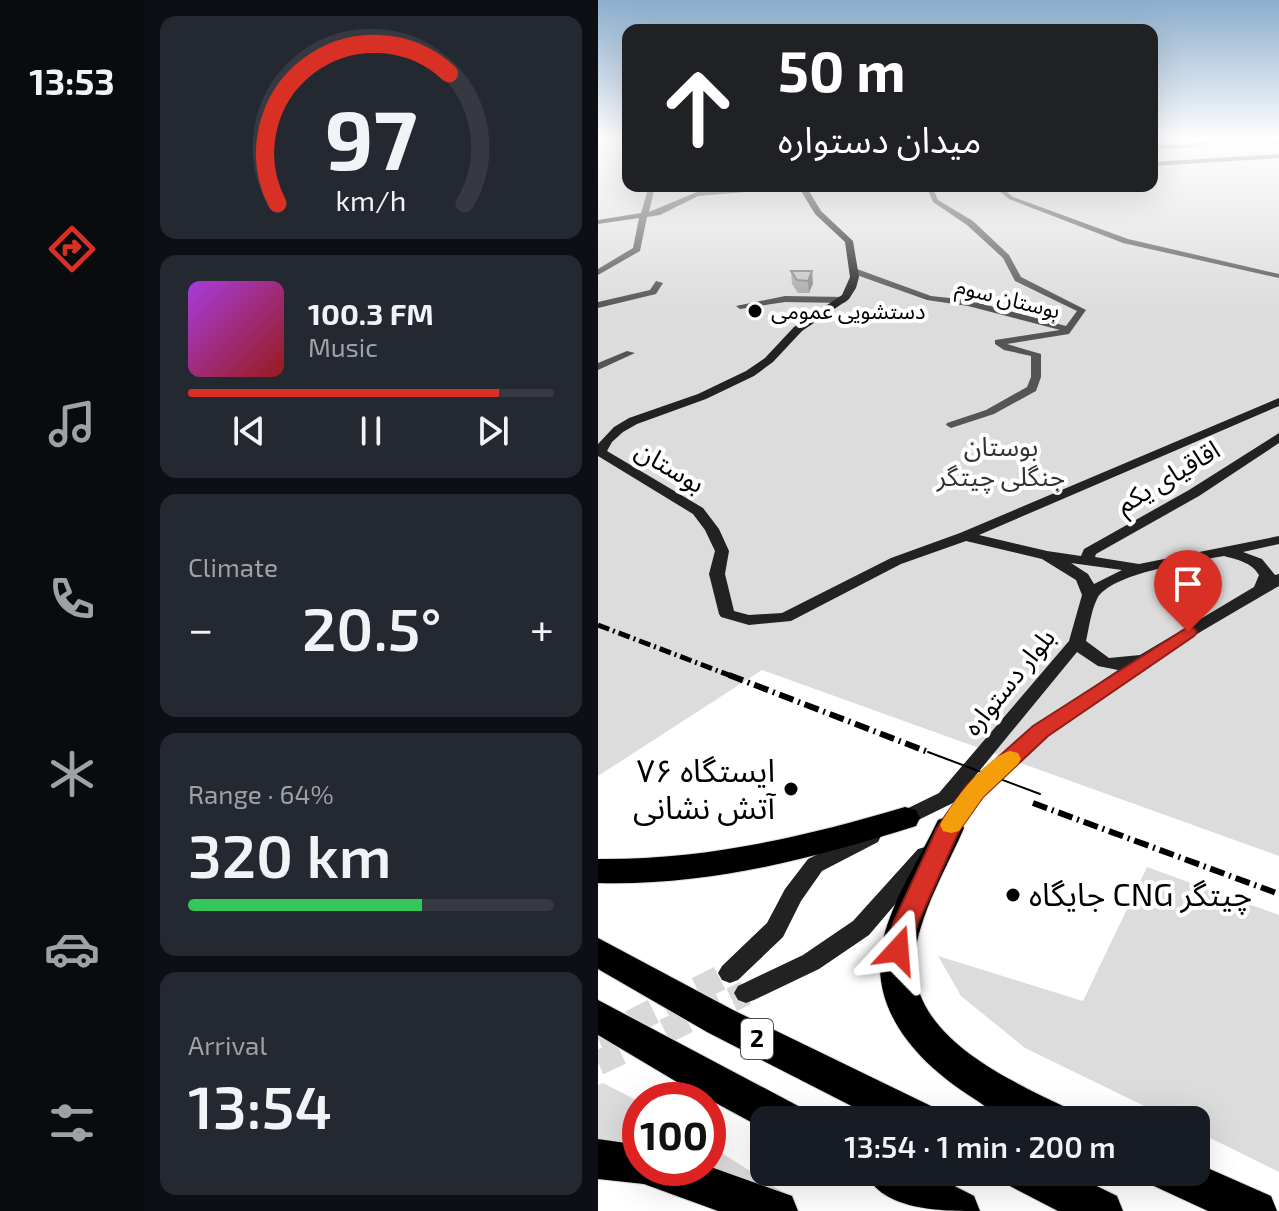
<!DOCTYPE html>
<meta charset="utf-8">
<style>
:root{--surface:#171b24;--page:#242831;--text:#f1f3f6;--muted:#9ea1a6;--line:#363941;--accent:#d93025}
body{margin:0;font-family:"Exo 2","Noto Sans Arabic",sans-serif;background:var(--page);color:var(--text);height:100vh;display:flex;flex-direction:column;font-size:30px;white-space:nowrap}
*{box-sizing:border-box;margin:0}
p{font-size:26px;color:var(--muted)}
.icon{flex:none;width:44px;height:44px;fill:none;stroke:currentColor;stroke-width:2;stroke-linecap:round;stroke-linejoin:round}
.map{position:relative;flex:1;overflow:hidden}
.sheet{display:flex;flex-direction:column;gap:16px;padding:16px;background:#0d0f14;width:454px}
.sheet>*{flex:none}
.banner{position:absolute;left:24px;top:24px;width:536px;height:168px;border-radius:16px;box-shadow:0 8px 32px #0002;background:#202124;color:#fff;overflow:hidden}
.speed{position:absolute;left:24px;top:1082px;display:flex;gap:16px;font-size:40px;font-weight:700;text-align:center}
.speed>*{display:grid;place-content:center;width:104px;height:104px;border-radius:50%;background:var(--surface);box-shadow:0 8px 32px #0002;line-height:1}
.speed .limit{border:12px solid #d22;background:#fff;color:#111}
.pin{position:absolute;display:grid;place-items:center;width:68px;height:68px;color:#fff;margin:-82px -34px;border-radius:50% 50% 50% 0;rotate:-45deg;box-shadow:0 0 8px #0007}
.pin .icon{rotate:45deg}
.me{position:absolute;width:88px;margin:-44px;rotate:19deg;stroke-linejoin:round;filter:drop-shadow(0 0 6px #0008)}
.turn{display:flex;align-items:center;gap:28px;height:168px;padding:0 24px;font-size:36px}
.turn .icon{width:104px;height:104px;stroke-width:2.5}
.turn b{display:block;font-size:56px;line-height:68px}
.big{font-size:60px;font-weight:600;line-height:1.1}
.sheet .card{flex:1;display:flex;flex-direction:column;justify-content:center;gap:12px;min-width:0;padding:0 28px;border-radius:16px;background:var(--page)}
.sheet .dial{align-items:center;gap:0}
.dial svg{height:208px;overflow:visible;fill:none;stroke:var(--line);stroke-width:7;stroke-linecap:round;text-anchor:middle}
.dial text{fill:var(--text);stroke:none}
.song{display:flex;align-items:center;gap:24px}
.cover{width:96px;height:96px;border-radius:12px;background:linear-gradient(135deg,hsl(280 70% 55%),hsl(0 70% 35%))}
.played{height:8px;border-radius:4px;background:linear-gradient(90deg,var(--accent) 85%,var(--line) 85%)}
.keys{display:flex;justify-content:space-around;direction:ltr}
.heat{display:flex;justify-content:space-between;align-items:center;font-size:44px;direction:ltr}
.charge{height:12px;border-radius:6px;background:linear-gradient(90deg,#34c759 64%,var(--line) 0)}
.trip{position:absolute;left:152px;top:1106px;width:460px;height:80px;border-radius:16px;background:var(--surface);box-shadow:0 8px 32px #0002;font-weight:600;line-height:80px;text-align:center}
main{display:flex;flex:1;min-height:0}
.dock{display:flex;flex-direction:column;width:144px;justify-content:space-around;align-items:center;background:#090b0e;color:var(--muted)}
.dock .icon{width:56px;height:56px}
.dock .on{color:var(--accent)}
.dock b{font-size:36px;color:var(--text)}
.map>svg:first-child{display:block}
.green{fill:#dcdcdc}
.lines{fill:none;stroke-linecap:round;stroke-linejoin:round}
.secondary-tunnel{stroke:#d9d9d9;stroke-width:25;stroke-dasharray:25 12;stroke-linecap:butt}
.highway-casing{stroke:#dbdbdb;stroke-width:2}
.street{fill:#555;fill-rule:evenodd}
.secondary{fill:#222;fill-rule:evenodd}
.highway{fill:#000;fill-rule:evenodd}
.tram{stroke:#000;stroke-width:2}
.rail-far1{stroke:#000;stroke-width:5;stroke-dasharray:12 4 2 4;stroke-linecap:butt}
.rail{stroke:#000;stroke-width:6;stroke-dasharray:15 5 2 5;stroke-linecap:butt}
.wall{fill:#a9a9a9}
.shaded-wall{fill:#898989}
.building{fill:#c4c4c4;stroke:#898989;stroke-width:2}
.route{fill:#d93025;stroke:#8d1f18;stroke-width:2}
.slow{fill:#f59e0b}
.poi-dot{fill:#000;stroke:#fff;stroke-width:3}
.labels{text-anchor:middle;stroke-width:8;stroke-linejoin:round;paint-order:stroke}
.far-street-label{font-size:22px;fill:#000;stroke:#fff}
.far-poi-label{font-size:22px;fill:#000;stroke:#fff;text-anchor:start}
.shield{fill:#fff;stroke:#4c4c4c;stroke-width:2}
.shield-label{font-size:24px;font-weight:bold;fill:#000}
.park-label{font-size:26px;fill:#333;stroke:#fff}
.street-label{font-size:26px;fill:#000;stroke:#fff}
.near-poi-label{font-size:32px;fill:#000;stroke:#fff;text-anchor:end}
</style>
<main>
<nav class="dock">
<b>13:53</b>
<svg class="icon on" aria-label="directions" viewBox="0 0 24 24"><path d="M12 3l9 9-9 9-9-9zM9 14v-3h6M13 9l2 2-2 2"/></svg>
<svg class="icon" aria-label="music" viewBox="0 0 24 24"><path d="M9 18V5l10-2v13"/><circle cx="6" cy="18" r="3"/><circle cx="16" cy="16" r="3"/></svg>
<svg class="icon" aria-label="phone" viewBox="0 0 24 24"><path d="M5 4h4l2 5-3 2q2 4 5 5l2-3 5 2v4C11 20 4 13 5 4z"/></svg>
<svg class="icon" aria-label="climate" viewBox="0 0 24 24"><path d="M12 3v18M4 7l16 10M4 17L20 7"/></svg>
<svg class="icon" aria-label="car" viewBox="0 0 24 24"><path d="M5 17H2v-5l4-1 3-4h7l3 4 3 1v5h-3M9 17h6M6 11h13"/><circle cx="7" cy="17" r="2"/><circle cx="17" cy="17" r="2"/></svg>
<svg class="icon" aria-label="filters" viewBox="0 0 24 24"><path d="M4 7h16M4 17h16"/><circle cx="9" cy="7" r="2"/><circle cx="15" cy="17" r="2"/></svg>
</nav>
<section class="sheet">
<div class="card dial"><svg viewBox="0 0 100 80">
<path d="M14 69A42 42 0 1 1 86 69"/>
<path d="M14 69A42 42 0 0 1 80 19" stroke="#d93025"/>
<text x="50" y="56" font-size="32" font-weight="700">97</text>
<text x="50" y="72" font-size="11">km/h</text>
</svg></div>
<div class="card">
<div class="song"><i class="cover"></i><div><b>100.3 FM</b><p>Music</p></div></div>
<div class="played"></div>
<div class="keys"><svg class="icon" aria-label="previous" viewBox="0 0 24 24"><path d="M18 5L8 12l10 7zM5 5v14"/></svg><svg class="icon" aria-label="pause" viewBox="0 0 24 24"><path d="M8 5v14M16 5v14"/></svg><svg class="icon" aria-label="next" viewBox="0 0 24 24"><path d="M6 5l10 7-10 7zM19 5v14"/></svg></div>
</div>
<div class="card"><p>Climate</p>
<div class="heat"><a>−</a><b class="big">20.5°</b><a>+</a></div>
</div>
<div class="card"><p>Range · 64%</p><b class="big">320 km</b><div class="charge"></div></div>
<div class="card"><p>Arrival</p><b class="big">13:54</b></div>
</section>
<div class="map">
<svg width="681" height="1211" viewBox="0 0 681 1211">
<rect width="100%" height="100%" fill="#fff"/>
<g class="green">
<path d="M0,139h30v47h524v-47h127v717l-517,-186 -164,106z"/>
<path d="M549,867l132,48v257l-83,-41v-11h-23l-148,-72 -64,-52 -23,-40 145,45z"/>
<path d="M5,1083l37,19v45l-42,-3v-59z"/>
<path d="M110,1144l81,52 -81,-28z"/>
</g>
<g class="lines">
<g class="secondary-tunnel">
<path d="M0,1039l132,-66"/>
<path d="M0,1063l148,-70"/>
</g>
<defs>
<g id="highway">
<path d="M307,807l11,3 4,8 -4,8c-105,33 -207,60 -318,57v-24c107,1 206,-22 307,-52z"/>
<path d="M351,816l11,4 4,8c-16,37 -38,74 -47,114 -20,88 84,134 148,165l6,13c-18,0 -44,5 -61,0 -13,-4 -26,-15 -37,-22 -52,-33 -104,-85 -91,-153 8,-41 34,-80 52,-117l4,-8z"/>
<path d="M0,938l135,72 200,97 6,13h-60l-172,-88 -109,-63z"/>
<path d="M0,1000l202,107 6,13h-42v9l-87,-47 -79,-47z"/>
<path d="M0,1139l42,6v23l68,-2 84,30 6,15h-80l-74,-27 -46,-5z"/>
<path d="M598,1163l75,33 6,15h-69l-54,-25 -6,-14h48z"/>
<path d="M267,1172h62l47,24 6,15c-39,0 -98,0 -115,-39z"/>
<path d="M406,1172h64l49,24 6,15h-65l-48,-25z"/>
</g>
</defs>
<use href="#highway" class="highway-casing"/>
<g class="street">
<path d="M616,139h13l-36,9 -39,1v-4l39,-1z"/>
<path d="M649,139l32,1v4l-29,-3z"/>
<path d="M681,154v4l-127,8v-4z"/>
<path d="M51,186h6l-6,26 48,-20 90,-6 18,1 -107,9 -38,19 -13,2 -7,34 -42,24v-6l35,-21 6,-30 -41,6v-4l43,-7z"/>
<path d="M328,186h6l6,14 35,21 36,34 12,22 65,33 -17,24 -62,10 34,10v23l-5,14 -42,23 -43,14 -5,-3 1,-2 39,-13 41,-23 4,-10v-21l-27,-6 -9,-6v-4l65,-10 -92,-24 -41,-6 -76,-27v-4h6l74,27 37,4 98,26 11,-15 -62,-30 -12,-23 -36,-33 -34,-23z"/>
<path d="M395,186h7l13,11 115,42 151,35v4l-156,-35 -114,-44z"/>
<path d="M58,281l7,2 -7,11 -58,14v-6l52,-12z"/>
<path d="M187,296l59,1 4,3 -4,3 -59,-1 -45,7 -4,-3z"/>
<path d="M29,351l8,2 -37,17v-7z"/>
</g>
<g class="secondary">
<path d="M200,186h8l15,25 32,30 6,36 -3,11 -7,11 -47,32 -29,31 -19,14 -48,23 -69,25 -14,8 -11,10 -5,9 96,57 16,21 10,22 -4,23 9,37 15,4 33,-2 109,-55 69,-25 319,-135v8l-300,129 68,16 34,5 3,-7 105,-59 90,-57v10l-80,53 -103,58 -1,3 44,7 140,-28v8l-36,8 19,7 13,16 4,-1v12c-101,59 -216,123 -296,209 -12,13 -22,30 -33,44l-7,3 -7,-3 -3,-5c39,-71 120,-120 185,-164l-20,-4 -21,-14 -124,151 -47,23 -7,3 -7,-3 -3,-5 3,-5 47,-23 130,-152 13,-46 -6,-15 -34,-21 -76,-18 -65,23 -110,57 -42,4 -28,-8 -2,-3 -10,-40 6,-23 -10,-21 -12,-16 -95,-58v-12l16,-17 15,-9 69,-24 48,-23 19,-13 29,-31 48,-32 8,-18 -5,-35 -30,-28zM626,556c14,4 27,6 35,19l-5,12 -114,68 -31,3 -23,-17c3,-13 5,-30 11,-42 13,-26 99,-38 127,-43zM473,563l51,7 -28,14 -6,-10z"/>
<path d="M273,828l7,2 3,6 -3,6 -56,29 -21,30 -18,36 -45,43 -8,3 -8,-3 -4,-7 4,-7 45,-43 18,-34 23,-30z"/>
<path d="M327,847l7,2 3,6 -3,6 -63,74 -50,34 -65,31 -8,3 -8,-3 -4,-7 4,-7 65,-31 50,-34 65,-72z"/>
</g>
<use href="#highway" class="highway"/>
<path class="tram" d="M330,752l112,42"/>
<path class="rail-far1" d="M0,625l136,52"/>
<g class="rail">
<path d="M131,675l199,77"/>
<path d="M435,803l246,91"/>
</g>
</g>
<path class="wall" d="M193,271l22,12 -4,10h-11l-6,-9z"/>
<path class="shaded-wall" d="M214,271l1,12 -4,10 -1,-12z"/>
<path class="building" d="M193,271h21l-4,10 -11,-1z"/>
<linearGradient id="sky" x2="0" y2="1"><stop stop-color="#8cadcc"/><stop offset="0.45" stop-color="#fff"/><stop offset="1" stop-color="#fff" stop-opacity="0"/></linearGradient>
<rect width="681" height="309" fill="url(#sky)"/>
<path class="route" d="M590,627l6,1 3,4 -3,4 -146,100 -65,61 -24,34 -41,92 -11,35 -9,3 -9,-3 -4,-8 8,-27 44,-95 30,-43 66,-59z"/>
<path class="slow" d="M412,751l8,2 3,6 -3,5 -35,33 -24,34 -8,2 -8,-2 -3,-6c12,-23 45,-67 70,-74z"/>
<g class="poi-dot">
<circle cx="157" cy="311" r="8"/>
<circle cx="193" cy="789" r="8"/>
<circle cx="415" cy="895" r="8"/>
</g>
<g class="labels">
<g class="far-street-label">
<text transform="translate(410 298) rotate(14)" y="8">بوستان سوم</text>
</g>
<g class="far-poi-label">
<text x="173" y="319">دستشویی عمومی</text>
</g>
<rect class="shield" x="143" y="1019" width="32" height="40" rx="6"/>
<g class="shield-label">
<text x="159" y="1047">2</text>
</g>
<g class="park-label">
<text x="403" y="456">بوستان<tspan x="403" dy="30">جنگلی چیتگر</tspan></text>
</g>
<g class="street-label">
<text transform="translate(72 467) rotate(31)" y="9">بوستان</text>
<text transform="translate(570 477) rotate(-31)" y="9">اقاقیای یکم</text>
<text transform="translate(411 682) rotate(-51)" y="9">بلوار دستواره</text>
</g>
<g class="near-poi-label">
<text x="177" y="782">ایستگاه ۷۶<tspan x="177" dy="37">آتش نشانی</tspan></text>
<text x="431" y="906" text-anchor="start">جایگاه CNG چیتگر</text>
</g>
</g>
</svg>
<div class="speed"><div class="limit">100</div></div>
<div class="pin" style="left:590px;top:632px;background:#d93025"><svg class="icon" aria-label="arrive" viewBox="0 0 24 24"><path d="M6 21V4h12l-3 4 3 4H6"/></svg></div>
<svg class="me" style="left:300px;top:950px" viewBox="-20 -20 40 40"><path d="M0-17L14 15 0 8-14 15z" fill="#d93025" stroke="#fff" stroke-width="4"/></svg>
<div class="trip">13:54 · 1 min · 200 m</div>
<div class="banner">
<div class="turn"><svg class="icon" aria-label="ahead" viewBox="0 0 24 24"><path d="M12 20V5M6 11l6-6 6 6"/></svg><div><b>50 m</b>میدان دستواره</div></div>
</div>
</div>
</main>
